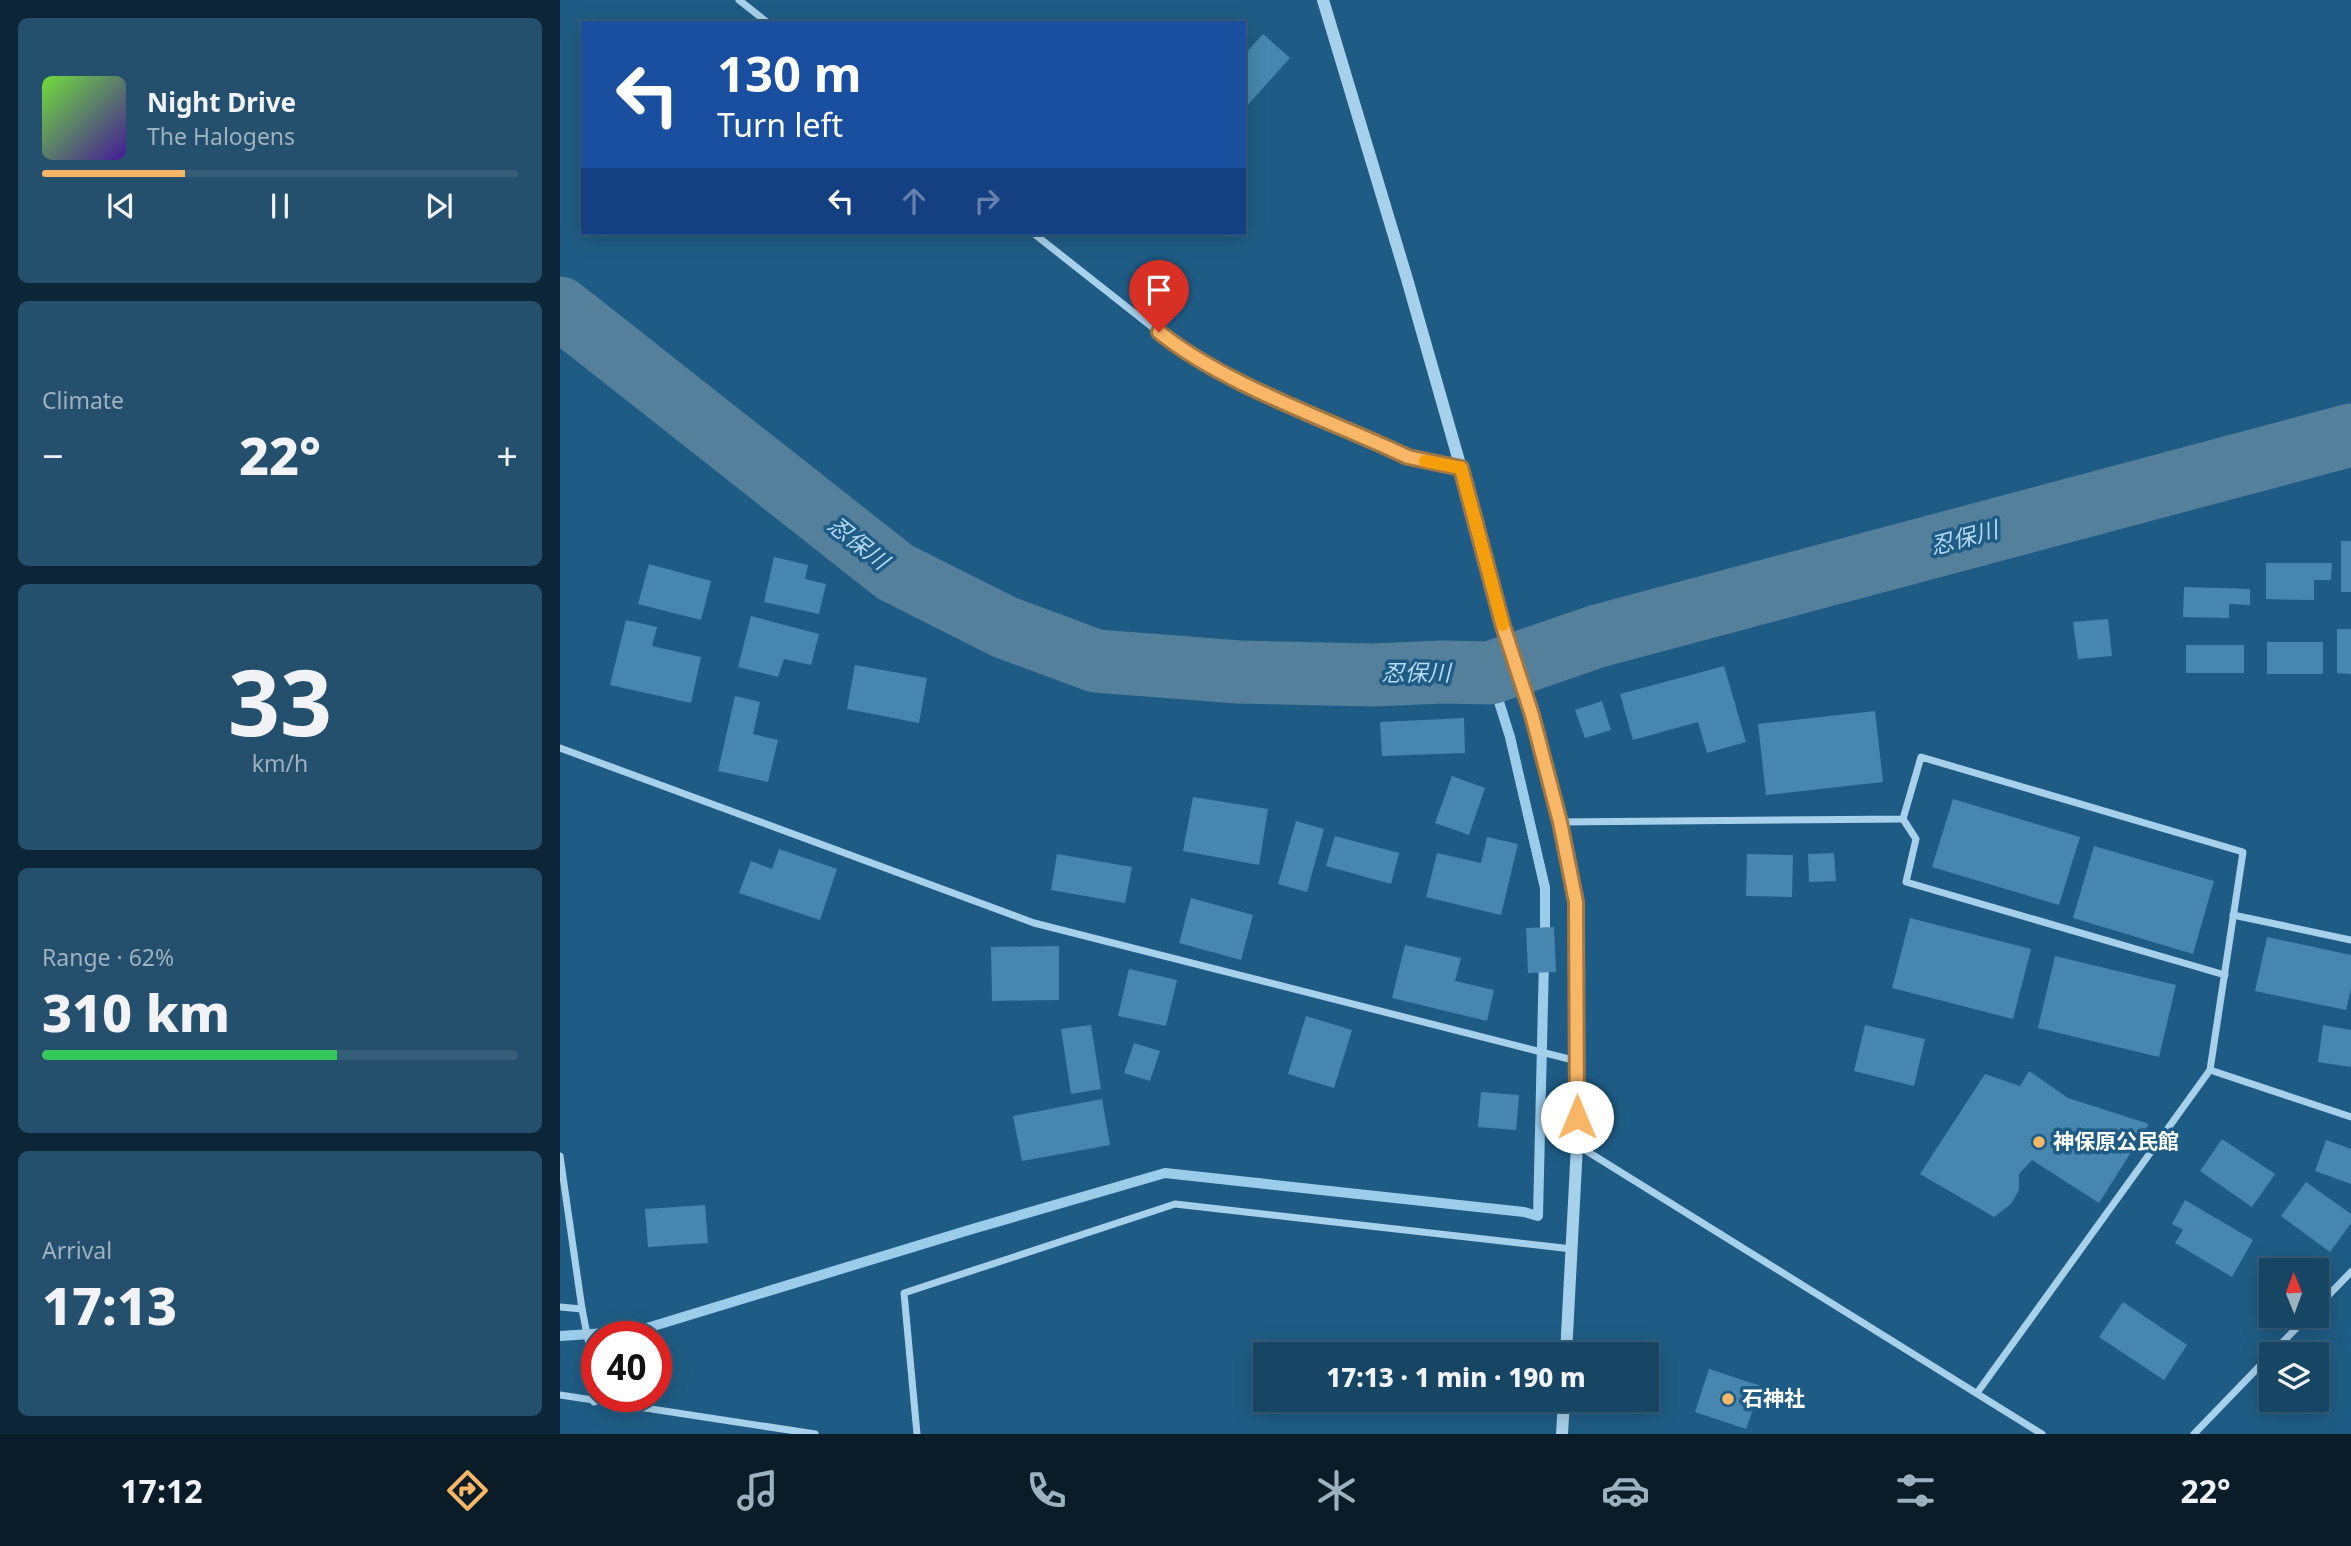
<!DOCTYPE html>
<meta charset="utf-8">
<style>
:root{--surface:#174564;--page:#244f6d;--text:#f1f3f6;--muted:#9eb1bf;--line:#365d78;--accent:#f8b767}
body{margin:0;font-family:"Noto Sans","Noto Sans JP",sans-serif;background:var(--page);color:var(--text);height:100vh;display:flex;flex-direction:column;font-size:26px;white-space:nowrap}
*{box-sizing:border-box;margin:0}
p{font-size:23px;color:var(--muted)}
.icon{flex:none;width:38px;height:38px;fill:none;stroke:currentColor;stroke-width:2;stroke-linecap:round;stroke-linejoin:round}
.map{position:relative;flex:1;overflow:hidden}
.details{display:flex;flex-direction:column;gap:18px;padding:18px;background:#0d2637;width:560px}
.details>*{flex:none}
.banner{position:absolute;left:21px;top:21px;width:665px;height:214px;border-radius:0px;box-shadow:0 4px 18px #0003,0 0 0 2px var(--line);background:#1a4fa0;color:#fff;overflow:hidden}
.needle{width:46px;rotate:359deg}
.tools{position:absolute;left:1699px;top:1258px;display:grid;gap:14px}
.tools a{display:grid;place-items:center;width:70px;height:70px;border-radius:0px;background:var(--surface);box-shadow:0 4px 18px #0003,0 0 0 2px var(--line);font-size:35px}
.speed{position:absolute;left:21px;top:1321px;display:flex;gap:14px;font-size:35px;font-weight:700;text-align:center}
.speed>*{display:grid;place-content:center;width:91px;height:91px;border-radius:50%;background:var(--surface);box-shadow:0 4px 18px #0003,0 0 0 2px var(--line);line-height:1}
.speed .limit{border:10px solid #d22;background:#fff;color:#111}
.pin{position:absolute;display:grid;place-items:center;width:60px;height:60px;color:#fff;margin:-72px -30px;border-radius:50% 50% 50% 0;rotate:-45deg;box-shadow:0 0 7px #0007}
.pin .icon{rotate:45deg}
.me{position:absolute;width:77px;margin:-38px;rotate:0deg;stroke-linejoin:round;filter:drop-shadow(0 0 5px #0008)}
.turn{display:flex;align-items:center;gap:24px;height:147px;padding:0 21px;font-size:32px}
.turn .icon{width:91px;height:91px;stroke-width:2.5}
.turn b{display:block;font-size:49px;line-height:60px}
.lanes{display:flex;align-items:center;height:66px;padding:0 21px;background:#0003;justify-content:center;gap:35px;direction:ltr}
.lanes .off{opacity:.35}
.big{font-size:52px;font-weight:800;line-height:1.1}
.details .widget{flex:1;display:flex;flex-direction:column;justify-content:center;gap:10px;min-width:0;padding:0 24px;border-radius:10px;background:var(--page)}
.details .dial{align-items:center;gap:0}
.dial b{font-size:91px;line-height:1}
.song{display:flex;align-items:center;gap:21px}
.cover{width:84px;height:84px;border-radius:10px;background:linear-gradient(135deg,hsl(100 70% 55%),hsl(260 70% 35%))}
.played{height:7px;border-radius:4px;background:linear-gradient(90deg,var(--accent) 30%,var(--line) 30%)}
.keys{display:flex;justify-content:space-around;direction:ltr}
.heat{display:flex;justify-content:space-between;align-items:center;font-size:38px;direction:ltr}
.charge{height:10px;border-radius:5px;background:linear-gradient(90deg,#34c759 62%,var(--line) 0)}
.trip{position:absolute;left:693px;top:1342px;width:406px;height:70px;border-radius:0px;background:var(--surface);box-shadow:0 4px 18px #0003,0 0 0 2px var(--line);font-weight:800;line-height:70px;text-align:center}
.menu{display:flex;height:112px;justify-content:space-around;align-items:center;background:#091c28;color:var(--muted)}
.menu .icon{width:49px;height:49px}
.menu .on{color:var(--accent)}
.menu b{font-size:32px;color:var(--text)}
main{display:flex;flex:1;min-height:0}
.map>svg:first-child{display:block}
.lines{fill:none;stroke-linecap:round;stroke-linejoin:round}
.stream{stroke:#9bcdeb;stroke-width:10}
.river{stroke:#54809c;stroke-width:63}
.building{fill:#4786ae}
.minor{stroke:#a7d0ea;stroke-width:7}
.tertiary{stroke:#a7d0ea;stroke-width:12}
.route-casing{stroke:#a17743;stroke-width:18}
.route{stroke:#f8b767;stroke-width:12}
.slow{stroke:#f59e0b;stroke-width:12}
.poi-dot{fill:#f8b767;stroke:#1f5c85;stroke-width:2.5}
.labels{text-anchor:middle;stroke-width:7;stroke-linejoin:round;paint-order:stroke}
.poi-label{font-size:21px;font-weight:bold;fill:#fff;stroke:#1f5c85;text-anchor:start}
.water-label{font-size:23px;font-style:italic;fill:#b3daf1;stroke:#1f5c85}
</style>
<main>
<section class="details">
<div class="widget">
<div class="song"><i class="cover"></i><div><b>Night Drive</b><p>The Halogens</p></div></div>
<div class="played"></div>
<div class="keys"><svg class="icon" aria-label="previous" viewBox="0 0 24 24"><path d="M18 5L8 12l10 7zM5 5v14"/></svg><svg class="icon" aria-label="pause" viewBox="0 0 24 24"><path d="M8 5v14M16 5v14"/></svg><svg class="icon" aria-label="next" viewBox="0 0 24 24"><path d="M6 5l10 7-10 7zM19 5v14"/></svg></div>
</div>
<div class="widget"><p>Climate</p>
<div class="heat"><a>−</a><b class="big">22°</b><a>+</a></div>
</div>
<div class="widget dial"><b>33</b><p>km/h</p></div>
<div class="widget"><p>Range · 62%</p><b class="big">310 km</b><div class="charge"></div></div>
<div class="widget"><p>Arrival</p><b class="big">17:13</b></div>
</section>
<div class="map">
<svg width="1791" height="1434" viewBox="0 0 1791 1434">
<rect width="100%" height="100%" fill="#1f5c85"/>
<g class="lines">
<g class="stream">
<path d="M930,673l20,64 35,151v52"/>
<path d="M0,1336l77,-5 332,-101 196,-57 359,39 14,4 6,-256"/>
</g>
<path class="river" d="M0,308l335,264 109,55 92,34 143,11 134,3 70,-3 47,1 108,-37 753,-201"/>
</g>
<g class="building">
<path d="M703,34l27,24 -44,49 -2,-2v-50z"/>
<rect x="1781" y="541" width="10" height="51"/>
<path d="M214,557l34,8 -3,14 21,5 -7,30 -55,-12z"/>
<path d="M1706,563h66l-1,17h-17v20l-48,-1z"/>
<path d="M89,564l62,17 -10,39 -63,-16z"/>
<path d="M1624,587l66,2v16l-21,-1v14l-46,-1z"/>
<path d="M191,616l68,18 -8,31 -27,-6 -6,18 -40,-10z"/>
<path d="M1548,619l4,37 -34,3 -5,-37z"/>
<path d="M66,620l31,7 -5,19 49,11 -10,46 -81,-18z"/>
<path d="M1777,629h14v45l-14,-1z"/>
<rect x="1707" y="642" width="56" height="32"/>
<rect x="1626" y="645" width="58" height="28"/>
<path d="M295,665l72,13 -8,45 -72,-14z"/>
<path d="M1164,666l22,76 -39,11 -9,-31 -65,18 -13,-46z"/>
<path d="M175,696l25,6 -7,32 25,6 -10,42 -50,-11z"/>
<path d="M1042,701l9,29 -26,8 -10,-28z"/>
<path d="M1315,711l8,71 -117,13 -8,-71z"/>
<path d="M904,718l1,35 -83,3 -2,-34z"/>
<path d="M892,776l33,12 -16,47 -34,-12z"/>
<path d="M633,797l75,12 -9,56 -76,-14z"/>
<path d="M1393,799l127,38 -21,68 -127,-38z"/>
<path d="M736,821l28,8 -17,63 -29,-8z"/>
<path d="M775,836l64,17 -8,31 -65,-18z"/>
<path d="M927,837l31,7 -17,71 -75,-18 11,-44 44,10z"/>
<path d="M1534,846l120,35 -21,73 -120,-36z"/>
<path d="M219,849l58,20 -17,51 -81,-27 12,-32 21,8z"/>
<path d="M1274,853l2,28 -27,1 -1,-28z"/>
<path d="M497,854l75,13 -7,36 -74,-13z"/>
<path d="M1187,854l46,1 -1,42 -46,-1z"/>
<path d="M631,898l62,17 -12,45 -62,-17z"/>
<path d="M1350,918l121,31 -18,70 -121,-31z"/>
<path d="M994,927l2,45 -28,1 -2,-45z"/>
<path d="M1707,937l84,18v33l-5,22 -91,-19z"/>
<path d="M845,945l56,13 -6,23 39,9 -7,31 -95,-23z"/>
<path d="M499,946v54l-67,1 -1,-54z"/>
<path d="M1495,956l121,29 -17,72 -121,-29z"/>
<path d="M569,969l48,11 -11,46 -48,-10z"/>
<path d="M746,1016l46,14 -18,58 -46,-14z"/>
<path d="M531,1025l10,64 -30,5 -10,-65z"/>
<path d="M1305,1025l60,14 -11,47 -60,-15z"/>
<path d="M1763,1025l28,5v37l-33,-5z"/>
<path d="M574,1043l26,8 -10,30 -26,-8z"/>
<path d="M1469,1071l39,27 81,26 -50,79 -67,-43 -13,14v16l-8,14 -17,13 -74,-43 65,-100 35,12z"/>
<path d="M921,1092l38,3 -3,35 -38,-3z"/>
<path d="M542,1099l8,46 -88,16 -9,-45z"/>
<path d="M1662,1139l53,35 -23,33 -52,-36z"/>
<path d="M1766,1140l25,9v35l-36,-13z"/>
<path d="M1746,1182l45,32v9l-21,29 -49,-36z"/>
<path d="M1625,1200l68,40 -21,37 -57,-34 8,-13 -11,-6z"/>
<path d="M145,1205l3,38 -60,4 -3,-38z"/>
<path d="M1563,1302l64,43 -23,35 -65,-43z"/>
<path d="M1149,1369l52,17 -15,43 -51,-17z"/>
</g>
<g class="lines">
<g class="minor">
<path d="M179,0l29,23"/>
<path d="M473,233l147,116 61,33 167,75 53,11"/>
<path d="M0,748l474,175 543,138"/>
<path d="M1343,819l13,20 -10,43 319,93"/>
<path d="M1000,822l343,-3 18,-62 322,95 -33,218 141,47"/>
<path d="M1673,915l118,25"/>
<path d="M1017,1145l465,289"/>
<path d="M0,1156l22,153 14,70 -2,23"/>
<path d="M0,1307l22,2"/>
<path d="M1757,1307l34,-35"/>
<path d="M1417,1393l233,-323"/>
<path d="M0,1395l255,39"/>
<path d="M357,1434l-13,-141 271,-89 397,45"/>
<path d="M1634,1434l114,-118"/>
</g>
<g class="tertiary">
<path d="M763,0l84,279 54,189 42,159 29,88 28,107 16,80 1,243 -11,209"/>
<path d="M1002,1434l2,-34"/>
</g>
</g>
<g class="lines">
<defs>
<path id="route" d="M599,332c61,49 153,82 225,114l24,11 53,11 42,158 29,89 28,107 16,80 1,215"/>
</defs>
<use href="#route" class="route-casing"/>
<use href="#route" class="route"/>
<path class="slow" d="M865,461l36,7 42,157"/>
</g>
<g class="poi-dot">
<circle cx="1479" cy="1142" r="7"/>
<circle cx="1168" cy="1399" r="7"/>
</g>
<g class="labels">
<g class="poi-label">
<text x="1493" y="1149">神保原公民館</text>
<text x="1182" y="1406">石神社</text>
</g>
<g class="water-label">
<text transform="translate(1404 538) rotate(-15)" y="8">忍保川</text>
<text transform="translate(298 543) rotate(38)" y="8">忍保川</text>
<text x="856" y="681">忍保川</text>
</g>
</g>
</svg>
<div class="tools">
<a><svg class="needle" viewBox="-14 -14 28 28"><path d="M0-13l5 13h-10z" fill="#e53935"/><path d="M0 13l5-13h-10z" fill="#9eb1bf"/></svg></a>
<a><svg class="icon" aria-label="layers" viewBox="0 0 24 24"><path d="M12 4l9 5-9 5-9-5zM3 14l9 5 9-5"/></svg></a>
</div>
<div class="speed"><div class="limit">40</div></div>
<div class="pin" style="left:599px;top:332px;background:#d93025"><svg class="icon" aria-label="arrive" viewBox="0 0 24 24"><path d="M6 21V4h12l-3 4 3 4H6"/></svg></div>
<svg class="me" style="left:1017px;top:1117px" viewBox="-20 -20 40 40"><circle r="19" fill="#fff"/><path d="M0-13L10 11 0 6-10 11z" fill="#f8b767"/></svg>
<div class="trip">17:13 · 1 min · 190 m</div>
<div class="banner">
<div class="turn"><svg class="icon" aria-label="left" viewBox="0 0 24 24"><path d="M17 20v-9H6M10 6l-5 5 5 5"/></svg><div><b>130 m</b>Turn left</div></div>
<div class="lanes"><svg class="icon" aria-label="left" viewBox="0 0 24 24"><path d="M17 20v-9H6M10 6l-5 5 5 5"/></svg><svg class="icon off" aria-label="ahead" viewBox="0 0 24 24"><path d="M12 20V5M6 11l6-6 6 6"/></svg><svg class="icon off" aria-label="right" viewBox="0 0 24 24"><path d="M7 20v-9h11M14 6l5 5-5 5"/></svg></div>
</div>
</div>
</main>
<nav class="menu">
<b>17:12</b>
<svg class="icon on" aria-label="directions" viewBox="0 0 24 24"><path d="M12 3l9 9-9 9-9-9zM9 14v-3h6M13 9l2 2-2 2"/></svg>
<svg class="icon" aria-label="music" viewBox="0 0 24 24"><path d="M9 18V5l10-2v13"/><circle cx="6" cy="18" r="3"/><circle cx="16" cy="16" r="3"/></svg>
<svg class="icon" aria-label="phone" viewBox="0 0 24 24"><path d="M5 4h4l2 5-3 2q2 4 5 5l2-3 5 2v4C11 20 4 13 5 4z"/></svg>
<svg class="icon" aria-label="climate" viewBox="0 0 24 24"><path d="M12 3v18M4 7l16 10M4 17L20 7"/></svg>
<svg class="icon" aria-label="car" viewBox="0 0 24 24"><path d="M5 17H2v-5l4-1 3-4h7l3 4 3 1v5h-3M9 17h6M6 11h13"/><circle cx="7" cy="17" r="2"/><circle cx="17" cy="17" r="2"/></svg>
<svg class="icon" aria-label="filters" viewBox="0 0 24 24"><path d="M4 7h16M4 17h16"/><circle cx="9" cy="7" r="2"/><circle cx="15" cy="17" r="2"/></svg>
<b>22°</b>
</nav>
